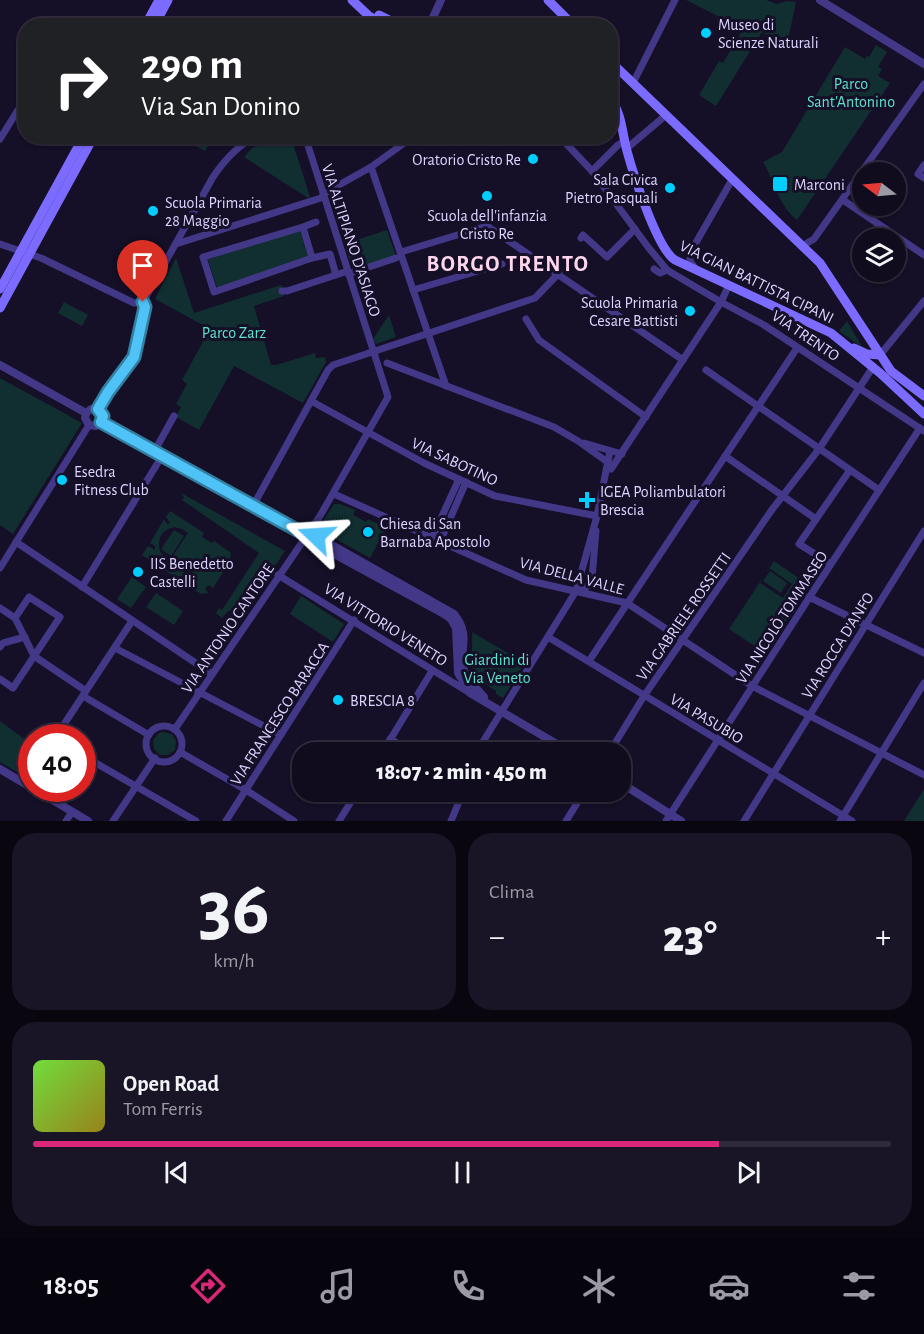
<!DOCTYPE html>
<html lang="it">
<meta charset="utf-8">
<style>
:root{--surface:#100b1d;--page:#191426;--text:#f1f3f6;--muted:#9c9ba4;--line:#302b3b;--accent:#db2777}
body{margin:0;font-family:"Alegreya Sans",sans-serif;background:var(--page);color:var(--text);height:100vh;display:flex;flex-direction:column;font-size:22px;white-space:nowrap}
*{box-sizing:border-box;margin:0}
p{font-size:20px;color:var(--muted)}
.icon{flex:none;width:33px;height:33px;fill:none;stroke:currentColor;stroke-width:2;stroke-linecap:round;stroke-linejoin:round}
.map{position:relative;height:821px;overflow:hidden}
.panel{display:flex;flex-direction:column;gap:12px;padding:12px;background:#090610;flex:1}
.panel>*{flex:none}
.top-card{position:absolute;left:18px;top:18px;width:600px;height:126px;border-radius:24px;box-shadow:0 2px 4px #0004,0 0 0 2px var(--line);background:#202124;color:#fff;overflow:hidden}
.needle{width:39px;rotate:286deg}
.controls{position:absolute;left:852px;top:162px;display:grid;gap:12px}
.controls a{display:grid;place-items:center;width:54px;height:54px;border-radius:50%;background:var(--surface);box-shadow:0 2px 4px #0004,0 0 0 2px var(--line);font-size:30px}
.speed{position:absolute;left:18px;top:724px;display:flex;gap:12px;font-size:30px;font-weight:700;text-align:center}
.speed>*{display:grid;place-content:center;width:78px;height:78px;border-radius:50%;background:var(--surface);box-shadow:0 2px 4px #0004,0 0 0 2px var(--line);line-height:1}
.speed .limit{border:9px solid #d22;background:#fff;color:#111}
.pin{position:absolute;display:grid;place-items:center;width:51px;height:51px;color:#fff;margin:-62px -26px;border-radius:50% 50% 50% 0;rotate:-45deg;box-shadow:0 0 6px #0007}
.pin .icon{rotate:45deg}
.me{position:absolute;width:66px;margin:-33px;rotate:290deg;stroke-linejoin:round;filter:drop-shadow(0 0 4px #0008)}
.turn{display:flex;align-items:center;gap:21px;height:126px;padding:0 24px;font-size:27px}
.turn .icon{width:78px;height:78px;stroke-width:2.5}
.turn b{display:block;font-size:42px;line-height:51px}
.big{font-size:45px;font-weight:800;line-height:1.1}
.panel .widget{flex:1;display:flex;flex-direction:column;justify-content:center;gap:9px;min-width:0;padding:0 21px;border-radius:24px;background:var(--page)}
.panel .dial{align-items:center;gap:0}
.dial b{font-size:78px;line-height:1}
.song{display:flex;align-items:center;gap:18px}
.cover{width:72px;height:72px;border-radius:9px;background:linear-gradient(135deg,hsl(100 70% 55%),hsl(50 70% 35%))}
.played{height:6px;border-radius:3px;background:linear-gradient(90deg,var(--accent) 80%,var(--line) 80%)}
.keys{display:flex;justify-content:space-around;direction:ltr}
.heat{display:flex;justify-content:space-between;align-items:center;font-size:33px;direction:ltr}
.panel .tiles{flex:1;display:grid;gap:12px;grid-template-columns:1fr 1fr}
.widget:last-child{grid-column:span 2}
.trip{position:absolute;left:292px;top:742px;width:339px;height:60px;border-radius:24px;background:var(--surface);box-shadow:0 2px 4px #0004,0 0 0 2px var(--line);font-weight:800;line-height:60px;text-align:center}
.tab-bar{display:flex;height:96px;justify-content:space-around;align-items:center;background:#06040c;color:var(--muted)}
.tab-bar .icon{width:42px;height:42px}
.tab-bar .on{color:var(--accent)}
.tab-bar b{font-size:27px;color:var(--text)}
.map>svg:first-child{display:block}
.green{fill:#112f31;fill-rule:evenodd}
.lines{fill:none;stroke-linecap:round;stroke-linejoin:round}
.stream{stroke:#091945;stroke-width:1.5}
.minor{stroke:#433887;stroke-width:7}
.tertiary{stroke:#433887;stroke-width:8}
.secondary{stroke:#7c6bff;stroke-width:9}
.route-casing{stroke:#337fa1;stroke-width:15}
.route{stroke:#4fc3f7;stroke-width:10}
.poi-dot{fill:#00ceff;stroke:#150f27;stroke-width:2}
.labels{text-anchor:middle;stroke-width:6;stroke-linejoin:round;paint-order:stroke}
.poi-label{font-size:16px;fill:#ddd4ff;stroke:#150f27;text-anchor:start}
.park-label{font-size:16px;fill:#5de3cd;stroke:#150f27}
.street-label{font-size:16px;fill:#ddd4ff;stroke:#150f27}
.district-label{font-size:22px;font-weight:bold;letter-spacing:1.5px;fill:#ffd6ec;stroke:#150f27}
</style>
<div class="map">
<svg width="924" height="821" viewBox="0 0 924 821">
<rect width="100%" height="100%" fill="#150f27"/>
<g class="green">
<path d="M686,0h80l11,4 9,-3 10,1 -9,43 -25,-13 -46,74 -17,-11 20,-34 4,2 20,-34z"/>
<path d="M876,45l11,7 -9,15 4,2 -4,7 12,7 -93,137c-19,-15 -22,-38 -34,-58l19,-10 63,-105 20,12 2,-3 2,1z"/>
<path d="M284,136l7,1 19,60 -2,1 -64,-41 8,-9z"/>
<path d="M196,137h17l-8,14 -13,-7z"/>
<path d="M300,230l8,28 -91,30 -9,-29z"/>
<path d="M387,230l9,26 -43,14 -9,-26z"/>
<path d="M176,258l18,55 87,-28 3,11 -30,10 17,59h5l39,-12 1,5 9,-1 1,5 -23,41 -69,-37 -35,64 -23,-13 5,-10 -5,-3 11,-20 -5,-4 28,-51 -55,-30z"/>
<path d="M64,302l24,13 -6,11 -24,-13z"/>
<path d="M389,315l7,22 -20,7 -3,-5z"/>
<path d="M847,321l15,26 -23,-16z"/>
<path d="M0,378l82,45 -69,111 -13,-9z"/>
<path d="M181,493l104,58 -38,57 -19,3 -6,7 -6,-5 3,-5 3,2 37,-57 -77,-53 2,-3z"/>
<path d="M334,504h6l15,6 -2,5 13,7 2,-3 18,9 -16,30 -52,-29z"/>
<path d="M170,511l34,22 -2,4 10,6 2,-2 17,12 -1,8 -17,27 -5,-3 -3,4 4,4 -8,1 -59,-39 6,-9 7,4v-4l-5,-3 14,-24 3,5 3,-1 -4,-6zM174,527l8,2 6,4 -18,27 -9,-7c-5,-13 0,-23 13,-26z"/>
<path d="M174,530l10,6 -13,20 -10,-7z"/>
<path d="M774,561l32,22 -2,4 2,2 -3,4 -2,-1 -2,2 -4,-2 -1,2 7,4 -36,55 -36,-24zM769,568l23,16 -9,14 -23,-15z"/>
<path d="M770,571l17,12 -6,10 -18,-12z"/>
<path d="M132,577l14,10 -15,21 -14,-9z"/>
<path d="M156,593l27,18 -9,14 -28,-18z"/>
<path d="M301,596l43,28 -11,18 -43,-28z"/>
<path d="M472,632l53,31 -22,35 -7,-4v-3l-14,-9 -2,1c-14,-16 -6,-32 -8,-51z"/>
<path d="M0,721l31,23v16l-8,13h-4l-19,-11z"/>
<path d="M163,732l9,2 4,7 -1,9 -7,5h-8l-6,-6 -1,-9 6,-7z"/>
<path d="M924,789v32h-20z"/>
</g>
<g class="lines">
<path class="stream" d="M729,294l12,5"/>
<g class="minor">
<path d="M633,83l42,-83"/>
<path d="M559,136l33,35 56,76 19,23 54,32 43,23 160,106"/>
<path d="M0,139l18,-29"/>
<path d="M626,149l40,-34"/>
<path d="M924,165l-6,9 6,4"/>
<path d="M371,167l75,219"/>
<path d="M592,171l26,-26 7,-4"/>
<path d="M323,194l48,-27 43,-31"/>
<path d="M843,200l81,55"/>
<path d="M303,227l9,31 -98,34 -11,-35z"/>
<path d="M303,227l13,-5"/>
<path d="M581,238l2,-3 24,22 28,-28"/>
<path d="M0,244l41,14 93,45 9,-1 70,-125c11,-16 26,-33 44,-41"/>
<path d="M176,244l148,-47"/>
<path d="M802,246l12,-7 110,-155"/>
<path d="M401,252l86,-26 196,134"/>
<path d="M312,258l18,-4 6,21"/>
<path d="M695,268l-5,-7v-8l43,-75"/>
<path d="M654,269l6,4 7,-3"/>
<path d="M348,274l48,-16"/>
<path d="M413,290l89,-26"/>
<path d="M282,291h5l61,-20"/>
<path d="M526,319l13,21 107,77"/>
<path d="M880,355l44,-54"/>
<path d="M387,363l167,64 24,14 35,25"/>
<path d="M706,370l173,120"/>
<path d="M311,401l113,62 71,33 102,20"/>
<path d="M98,409l10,-17 26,-34 11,-51 -2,-5"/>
<path d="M584,443l38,11"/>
<path d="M154,452l20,-36"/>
<path d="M725,456l91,63"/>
<path d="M611,469l110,-167 8,-17"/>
<path d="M334,494l192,86 101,23 125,83 172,89"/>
<path d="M253,506l75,-136 5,-5 202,-67 24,-25"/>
<path d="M432,538l27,-59"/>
<path d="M16,542l196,132"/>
<path d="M440,542l26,-60"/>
<path d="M831,564l-32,-20 51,-74"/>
<path d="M0,568l89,-143"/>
<path d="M278,575l192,118"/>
<path d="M82,587l80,-131"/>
<path d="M579,590l6,-1 7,-11 4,-47"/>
<path d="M809,597l115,56"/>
<path d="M0,608l15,10 19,38 52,35"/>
<path d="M548,637l304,184"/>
<path d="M0,647l3,-4 22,-6"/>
<path d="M115,648l166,87"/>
<path d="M589,661l208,-313"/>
<path d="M0,679l13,9 47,-71 -31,-20 -14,21"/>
<path d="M83,696l66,39"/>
<circle cx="164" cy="744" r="18"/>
<path d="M175,729l145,-213 68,-119 -83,-261"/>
<path d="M55,738l77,-117"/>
<path d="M390,739l25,14"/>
<path d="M180,752l66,38 48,31"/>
<path d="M382,753l50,-82"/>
<path d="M476,753l100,-162 21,-75 13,-65"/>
<path d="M609,753l35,-57 127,-185 48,-62 54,-82"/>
<path d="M82,755l114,66"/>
<path d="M25,783l7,-10"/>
<path d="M66,821l6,-9"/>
<path d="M113,821l42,-63"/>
<path d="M226,821l128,-201"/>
<path d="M339,821l18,-29"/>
<path d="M451,821l12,-29"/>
<path d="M566,821l18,-29"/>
<path d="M666,821l150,-234 104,-159"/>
<path d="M744,821l180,-290"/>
<path d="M840,821l84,-138"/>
</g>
<g class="tertiary">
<path d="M820,0l104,64"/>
<path d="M429,26l12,-26"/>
<path d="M0,365l86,48"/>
<path d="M86,413l5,-4h7l5,7 -2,6"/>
<path d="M86,413l-1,5 4,7 7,1 5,-4"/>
<path d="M101,422l205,113 6,7 132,72 7,5 5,9 2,45 12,20 102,60"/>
<path d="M306,535l10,1 138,78c18,23 4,33 10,56 4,11 13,19 20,27"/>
<path d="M0,769l32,19"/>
<path d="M621,783l60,38"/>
<path d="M34,789l54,32"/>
</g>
<g class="secondary">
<path d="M352,0l17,16 17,10"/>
<path d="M548,0l26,26"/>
<path d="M379,15l22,11"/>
<path d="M145,26l14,-26"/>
<path d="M154,26l14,-26"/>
<path d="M610,61l210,202 71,108 33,25"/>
<path d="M610,98c12,15 12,35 17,53 6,22 30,98 48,109l156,73 49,40 44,41"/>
<path d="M0,289l84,-153"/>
<path d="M0,308l94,-172"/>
<path d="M854,348l13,6 13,1"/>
</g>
</g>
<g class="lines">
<defs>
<path id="route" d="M143,302l2,5 -11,50 -26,35 -10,17 5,7 -2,6 205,113 10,1"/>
</defs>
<use href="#route" class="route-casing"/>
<use href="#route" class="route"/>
</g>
<g class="poi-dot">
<circle cx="706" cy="33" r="6"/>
<circle cx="533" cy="159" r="6"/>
<rect x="772" y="176" width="16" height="16" rx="3"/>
<circle cx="670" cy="188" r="6"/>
<circle cx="487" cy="196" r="6"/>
<circle cx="153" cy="211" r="6"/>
<circle cx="690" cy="311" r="6"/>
<circle cx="62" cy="480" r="6"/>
<path d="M584 491h6v6h6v6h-6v6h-6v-6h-6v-6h6z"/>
<circle cx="368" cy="532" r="6"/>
<circle cx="138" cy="572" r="6"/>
<circle cx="338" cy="700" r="6"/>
</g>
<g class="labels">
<g class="poi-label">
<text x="718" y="30">Museo di<tspan x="718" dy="18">Scienze Naturali</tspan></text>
<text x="521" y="165" text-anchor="end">Oratorio Cristo Re</text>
<text x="658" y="185" text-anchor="end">Sala Civica<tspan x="658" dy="18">Pietro Pasquali</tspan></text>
<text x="794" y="190">Marconi</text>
<text x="165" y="208">Scuola Primaria<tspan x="165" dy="18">28 Maggio</tspan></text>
<text x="487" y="221" text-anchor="middle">Scuola dell'infanzia<tspan x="487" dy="18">Cristo Re</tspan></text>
<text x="678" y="308" text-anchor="end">Scuola Primaria<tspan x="678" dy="18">Cesare Battisti</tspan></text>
<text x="74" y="477">Esedra<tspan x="74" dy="18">Fitness Club</tspan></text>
<text x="600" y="497">IGEA Poliambulatori<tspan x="600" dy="18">Brescia</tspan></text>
<text x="380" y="529">Chiesa di San<tspan x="380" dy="18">Barnaba Apostolo</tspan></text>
<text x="150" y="569">IIS Benedetto<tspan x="150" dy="18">Castelli</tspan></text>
<text x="350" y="706">BRESCIA 8</text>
</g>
<g class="park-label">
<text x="851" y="89">Parco<tspan x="851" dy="18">Sant'Antonino</tspan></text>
<text x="234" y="338">Parco Zarz</text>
<text x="497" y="665">Giardini di<tspan x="497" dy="18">Via Veneto</tspan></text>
</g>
<g class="street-label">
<text transform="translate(352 240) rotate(72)" y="6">VIA ALTIPIANO D'ASIAGO</text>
<text transform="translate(757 281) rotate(26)" y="6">VIA GIAN BATTISTA CIPANI</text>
<text transform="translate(806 335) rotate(34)" y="6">VIA TRENTO</text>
<text transform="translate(455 461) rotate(25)" y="6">VIA SABOTINO</text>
<text transform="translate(572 575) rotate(15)" y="6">VIA DELLA VALLE</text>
<text transform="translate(683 616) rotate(-55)" y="6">VIA GABRIELE ROSSETTI</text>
<text transform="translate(781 617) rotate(-57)" y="6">VIA NICOLÒ TOMMASEO</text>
<text transform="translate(386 624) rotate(32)" y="6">VIA VITTORIO VENETO</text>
<text transform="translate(227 628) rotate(-56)" y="6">VIA ANTONIO CANTORE</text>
<text transform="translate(837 645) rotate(-58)" y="6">VIA ROCCA D'ANFO</text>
<text transform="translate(279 713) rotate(-57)" y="6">VIA FRANCESCO BARACCA</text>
<text transform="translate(707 718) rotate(31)" y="6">VIA PASUBIO</text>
</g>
<g class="district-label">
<text x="508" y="271">BORGO TRENTO</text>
</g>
</g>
</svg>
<div class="controls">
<a><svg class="needle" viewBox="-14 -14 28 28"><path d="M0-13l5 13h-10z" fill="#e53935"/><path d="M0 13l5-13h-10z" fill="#9c9ba4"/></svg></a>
<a><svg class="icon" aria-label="layers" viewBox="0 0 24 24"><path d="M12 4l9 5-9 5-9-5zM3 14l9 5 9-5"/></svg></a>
</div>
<div class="speed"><div class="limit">40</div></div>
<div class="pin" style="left:143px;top:302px;background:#d93025"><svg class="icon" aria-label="arrive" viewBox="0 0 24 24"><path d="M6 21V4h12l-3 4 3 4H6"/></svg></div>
<svg class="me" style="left:316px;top:536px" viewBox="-20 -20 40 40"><path d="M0-17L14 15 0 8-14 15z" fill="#4fc3f7" stroke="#fff" stroke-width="4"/></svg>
<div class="trip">18:07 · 2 min · 450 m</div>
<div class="top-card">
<div class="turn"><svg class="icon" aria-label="right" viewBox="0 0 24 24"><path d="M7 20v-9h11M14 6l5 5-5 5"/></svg><div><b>290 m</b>Via San Donino</div></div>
</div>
</div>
<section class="panel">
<div class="tiles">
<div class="widget dial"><b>36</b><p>km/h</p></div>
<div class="widget"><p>Clima</p>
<div class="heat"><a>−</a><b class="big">23°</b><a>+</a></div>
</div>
<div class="widget">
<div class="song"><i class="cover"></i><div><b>Open Road</b><p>Tom Ferris</p></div></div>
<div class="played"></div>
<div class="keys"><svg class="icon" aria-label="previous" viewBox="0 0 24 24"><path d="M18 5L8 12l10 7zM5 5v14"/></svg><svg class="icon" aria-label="pause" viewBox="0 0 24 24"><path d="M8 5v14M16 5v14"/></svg><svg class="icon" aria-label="next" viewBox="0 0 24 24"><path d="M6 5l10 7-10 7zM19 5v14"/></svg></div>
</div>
</div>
</section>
<nav class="tab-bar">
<b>18:05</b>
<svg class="icon on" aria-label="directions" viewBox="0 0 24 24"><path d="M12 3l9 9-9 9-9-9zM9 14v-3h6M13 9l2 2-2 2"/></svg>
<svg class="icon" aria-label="music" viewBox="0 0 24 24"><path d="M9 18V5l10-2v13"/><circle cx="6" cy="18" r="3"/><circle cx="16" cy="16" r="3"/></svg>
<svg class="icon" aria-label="phone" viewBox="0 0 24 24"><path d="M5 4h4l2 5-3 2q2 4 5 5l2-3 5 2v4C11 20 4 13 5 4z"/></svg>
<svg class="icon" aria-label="climate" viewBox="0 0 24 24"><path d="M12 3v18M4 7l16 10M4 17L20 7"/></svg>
<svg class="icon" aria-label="car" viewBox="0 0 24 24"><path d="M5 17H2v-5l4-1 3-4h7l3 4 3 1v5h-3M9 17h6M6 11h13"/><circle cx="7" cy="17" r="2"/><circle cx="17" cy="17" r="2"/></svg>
<svg class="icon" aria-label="filters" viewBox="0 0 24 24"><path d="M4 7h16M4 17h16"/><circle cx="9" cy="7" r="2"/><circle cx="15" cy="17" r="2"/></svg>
</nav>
